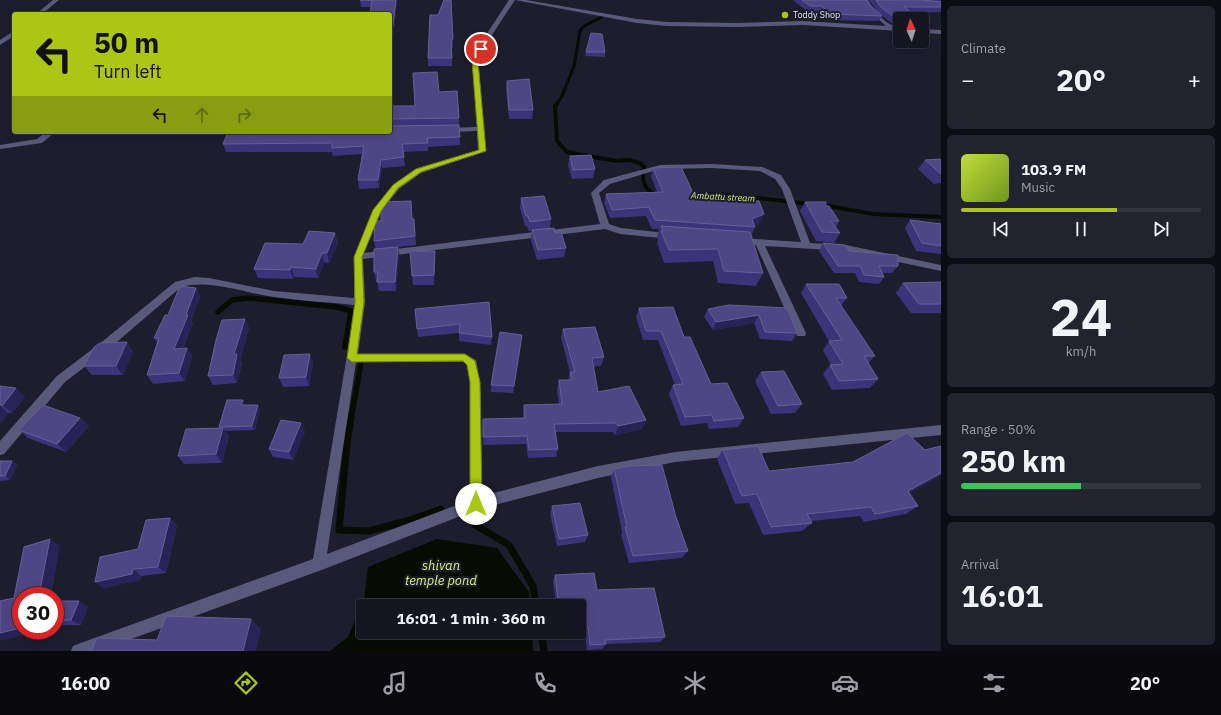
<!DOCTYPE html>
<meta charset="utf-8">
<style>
:root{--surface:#161622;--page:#23232f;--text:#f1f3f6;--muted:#9e9fa5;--line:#353540;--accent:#abc614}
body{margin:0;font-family:"IBM Plex Sans",sans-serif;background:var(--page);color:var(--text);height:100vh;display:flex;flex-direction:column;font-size:15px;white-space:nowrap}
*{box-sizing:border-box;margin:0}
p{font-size:13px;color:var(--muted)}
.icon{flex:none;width:22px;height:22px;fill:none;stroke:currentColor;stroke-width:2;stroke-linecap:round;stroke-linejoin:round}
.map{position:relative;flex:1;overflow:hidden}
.drawer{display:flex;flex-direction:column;gap:6px;padding:6px;background:#0c0c13;width:280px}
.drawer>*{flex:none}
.top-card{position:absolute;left:12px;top:12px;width:380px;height:122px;border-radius:4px;box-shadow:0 2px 10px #0003,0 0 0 1px var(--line);background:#abc614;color:#111;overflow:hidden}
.needle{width:26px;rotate:356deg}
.controls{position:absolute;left:893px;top:12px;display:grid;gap:8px}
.controls a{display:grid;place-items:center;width:36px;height:36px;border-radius:4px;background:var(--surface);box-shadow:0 2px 10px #0003,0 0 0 1px var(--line);font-size:20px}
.speed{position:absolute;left:12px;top:587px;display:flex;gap:8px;font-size:20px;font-weight:700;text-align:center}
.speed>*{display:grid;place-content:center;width:52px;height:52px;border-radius:50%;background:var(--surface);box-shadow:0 2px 10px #0003,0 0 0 1px var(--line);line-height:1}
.speed .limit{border:6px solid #d22;background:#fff;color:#111}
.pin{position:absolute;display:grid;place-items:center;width:34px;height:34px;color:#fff;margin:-17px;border:2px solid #fff;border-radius:50%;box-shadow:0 1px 4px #0007}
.me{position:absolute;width:44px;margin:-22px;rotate:0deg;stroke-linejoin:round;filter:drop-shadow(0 0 3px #0008)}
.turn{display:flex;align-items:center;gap:14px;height:84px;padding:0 16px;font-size:18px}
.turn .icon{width:52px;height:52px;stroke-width:2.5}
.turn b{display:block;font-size:28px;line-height:34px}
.lanes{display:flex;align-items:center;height:38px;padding:0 16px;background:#0003;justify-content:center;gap:20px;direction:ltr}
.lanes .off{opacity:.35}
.big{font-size:30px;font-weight:700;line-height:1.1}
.drawer .widget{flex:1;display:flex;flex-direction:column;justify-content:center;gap:6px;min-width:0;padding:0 14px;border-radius:6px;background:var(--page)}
.drawer .dial{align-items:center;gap:0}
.dial b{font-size:52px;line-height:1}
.song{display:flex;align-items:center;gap:12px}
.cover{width:48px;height:48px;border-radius:6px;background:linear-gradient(135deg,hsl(70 70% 55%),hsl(80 70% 35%))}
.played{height:4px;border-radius:2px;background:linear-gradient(90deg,var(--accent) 65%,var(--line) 65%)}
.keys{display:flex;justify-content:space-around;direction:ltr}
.heat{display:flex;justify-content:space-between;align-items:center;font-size:22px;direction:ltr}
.charge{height:6px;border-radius:3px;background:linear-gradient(90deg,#34c759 50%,var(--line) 0)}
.trip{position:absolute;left:356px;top:599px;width:230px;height:40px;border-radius:4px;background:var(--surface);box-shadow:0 2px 10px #0003,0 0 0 1px var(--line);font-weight:700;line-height:40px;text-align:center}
.tab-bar{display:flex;height:64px;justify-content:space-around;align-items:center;background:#09090e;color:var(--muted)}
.tab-bar .icon{width:28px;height:28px}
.tab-bar .selected{color:var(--accent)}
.tab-bar b{font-size:18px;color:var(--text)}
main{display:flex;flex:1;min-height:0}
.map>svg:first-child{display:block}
.water{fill:#070b00}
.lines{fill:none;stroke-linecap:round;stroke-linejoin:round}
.stream-far3{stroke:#070b00;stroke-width:3}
.stream-far2{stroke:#070b00;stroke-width:4}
.stream-far1{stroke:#070b00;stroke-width:5.5}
.stream{stroke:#070b00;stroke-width:7}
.minor{fill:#59597c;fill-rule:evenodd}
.wall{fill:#3d3379}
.shaded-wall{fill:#292256}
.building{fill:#4f4685;stroke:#665e96}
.route{fill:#abc614;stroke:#6f810d}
.poi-dot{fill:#abc614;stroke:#1e1d2e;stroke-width:1.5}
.labels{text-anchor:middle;stroke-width:4;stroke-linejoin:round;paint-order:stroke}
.far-poi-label{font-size:9px;fill:#e2e2ee;stroke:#1e1d2e;text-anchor:start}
.far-water-label{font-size:9px;font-style:italic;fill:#d5ef73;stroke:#1e1d2e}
.near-water-label{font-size:13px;font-style:italic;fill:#d5ef73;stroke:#1e1d2e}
</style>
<main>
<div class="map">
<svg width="941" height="651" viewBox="0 0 941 651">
<rect width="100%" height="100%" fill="#1e1d2e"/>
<path class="water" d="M437,539l60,9 32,44 1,14h-167v26h169l1,19h-203l18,-14 16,-37 4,-33z"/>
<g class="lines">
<path class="stream-far3" d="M556,105l6,-9 12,-30 6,-35 4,-5 18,-9"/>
<g class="stream-far2">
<path d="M557,104l-2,2 2,35 10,11 49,9 13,-1 11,3 4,4c-2,12 -1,22 11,27"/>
<path d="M687,194l44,1 79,9"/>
<path d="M823,205l50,9 68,3"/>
</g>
<g class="stream-far1">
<path d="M218,312l14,-12 16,-2 89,9 14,4 -6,36"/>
<path d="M351,419l10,-56"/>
</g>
<g class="stream">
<path d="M351,418l-4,25 -8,87 30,1 38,-10 34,-12"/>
<path d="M475,525l34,20 24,41 3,20"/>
<path d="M541,632l3,19"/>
</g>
<g class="minor">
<path d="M53,0h6l-17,14h-6z"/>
<path d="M509,0h17l111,19 30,3 70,1 66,-2 83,5 -18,-16 -6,-10h6c6,11 19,27 32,27v4l-97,-6 -66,2 -70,-1 -30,-3 -122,-23 -25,38 -12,23 8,90 -65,22 -22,16 -18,22 -17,42 236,-29 -9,-31 13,-13 56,-15 51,-1 51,3 19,8 9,14 20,54 36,2 95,20v6l-95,-20 -81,-5 41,87 -1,3h-8l-41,-91 -17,-1 -4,-3 4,-3 62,4 -19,-53 -7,-10 -15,-8 -49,-3 -51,1 -50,15 -11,9 10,31 12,4 53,6 1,2 -1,2 -3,1 -51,-5 -15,-5 -242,30 2,43 -7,52h107l11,6 4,22 2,114 116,-30 77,-14 266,-27v10l-266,27 -77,16 -122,32 -157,61 -221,80h-27l2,-5 5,-2 235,-85 41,-246v-8c-26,-3 -53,-4 -80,-8 -31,-4 -62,-18 -93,-10l-70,60 -46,35 -61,72 -4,1v-14l57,-65 46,-35 72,-59 20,-5 14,1 65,13 80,7v-41l19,-47 20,-25 22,-16 63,-19 -1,-19 -31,1 -4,-2 4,-2 31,-1 -5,-66 12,-23zM356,362h107l4,3 3,17v118l-143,54z"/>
<path d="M922,29l19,1v4l-19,-1z"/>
<path d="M14,31v5l-14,9v-5z"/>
<path d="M46,132h9l-13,11 -42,6v-4l37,-6z"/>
<path d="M163,132h80l1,1 -4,2 -73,-1z"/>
</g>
</g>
<g class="wall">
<path d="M360,0h37l-5,48h-2v-34l-19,-7h-10z"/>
<path d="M793,0h73l4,5 12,11 -3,5 -52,-1 -7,-8h-12z"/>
<path d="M869,0h72v12l-29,1 8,6h-20v4h-9l-13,-11z"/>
<path d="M438,15l15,24v8h-1v19h-24v-8z"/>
<path d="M586,52h19v5l-20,-1z"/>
<path d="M507,81l26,29 -1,9h-23l-3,-30z"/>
<path d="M439,92l20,26 1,27 -32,2v4l-25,1 2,14 -23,2 -3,20 -20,1 -1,-9 4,-26 -29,2 -1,-4h-106l-3,-8 167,-12v-26h25z"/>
<path d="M570,156l25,13 -2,9 -21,1 -4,-14z"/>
<path d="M941,159v24l-7,1 -16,-15 7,-9z"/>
<path d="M653,168l42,29 23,2 42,24 -5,2v2l-4,9 12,37 -7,13 -38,-3 -5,-22 -49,2 -7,-20 1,-3 -1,-2 2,-9h-7l-6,-13 -36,2 -6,-15 2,-9 51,-2 -6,-16z"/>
<path d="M521,198l30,21 -1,9 5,5 11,15 -2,9 -27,3 -6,-20 1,-9h-3l-2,-5h-2l-5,-18z"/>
<path d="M805,202l21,4 13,15 -3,6 4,6 -6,10 -18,-2 -16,-30z"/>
<path d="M413,219l2,9 1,17 -18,2 1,9 -3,35h-17l-2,-10h-1l-2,-9 2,-23 -2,-8z"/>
<path d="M910,220l31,4v30l-25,-3 -11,-23z"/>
<path d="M335,233l3,10 -9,20 -5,-1 -6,16 -24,-1 -1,2 -35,-1 -4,-9 49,-25z"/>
<path d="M823,243l26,8 49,15 -6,7h-9l1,4 -5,7 -20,-2 -4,-9h-21l-15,-22z"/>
<path d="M410,251h25v10l-1,24h-21z"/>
<path d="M941,282v31h-30l-15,-20 7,-10z"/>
<path d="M806,284l41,14 -6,8 34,50 -7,8 10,15 -8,9 -38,2 -9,-16 7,-9h1l-8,-15 6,-9 -28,-48z"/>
<path d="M196,288l4,9 -9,24 2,2 -10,25h4l5,8 -7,25 -32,3 -6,-9 10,-33 -3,-4 14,-23z"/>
<path d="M489,302l3,35 -1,8 -32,-4v-8l-41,4 -3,-28z"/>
<path d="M639,308l45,29 27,47 33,34 -6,9 -29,2 -2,-6 -26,3 -12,-32 4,-9h2l-17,-45h-15l-7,-23z"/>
<path d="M787,308l10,25 -5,8 -32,-2 -6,-16 -41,7 -9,-13 4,-8z"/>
<path d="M245,319l4,9 -9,32 2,3 -5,20 -24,2 -5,-9z"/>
<path d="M563,329l41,28 -3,9 -8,1 5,25 48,28 -4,9 -27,6 -2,-3h-58l3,17 -2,8 -28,1 -2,-14 -43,1v-26l40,-1v-4l1,-9h35l-2,-16 2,-9h9l2,-8 -9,-34z"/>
<path d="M521,343l-8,50 -22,-1v-7z"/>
<path d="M133,352l-10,23h-31l-8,-9z"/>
<path d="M310,354l3,9 -4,23 -26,1 -4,-9z"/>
<path d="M761,372l41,32 -7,9 -24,1 -16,-33z"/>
<path d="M0,386l25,11 -13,16h-4l-8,11z"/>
<path d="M243,400l2,5 15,4 -5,21 -30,1 4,5 -7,27 -38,1 -6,-8 42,-28 -1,-1z"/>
<path d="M80,418l9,8 -23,26 -38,-14 -9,-8z"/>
<path d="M301,423l4,9 -12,28 -20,-3 -4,-8z"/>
<path d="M941,446v29l-32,18 9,13 -12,8 -42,8 -4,-6 -49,5 1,2 -10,8 -39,4 -14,-32 -14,1 -18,-45 6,-9 46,21 84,-9 72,-12z"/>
<path d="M0,461h12l5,4 -7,15 -10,1z"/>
<path d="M614,469l62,48 12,34 -6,7 -53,5 -8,-28 1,-3 -11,-55z"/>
<path d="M552,506l36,29 -3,7 -28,4 -7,-32z"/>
<path d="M170,518l7,8 -11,47 -25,3 -1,4 -36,8 -9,-6 43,-33z"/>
<path d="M555,575l42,15 68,47 -5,5 -54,2 -4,5 -15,1 -2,-18 -26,1v-1h20v-26h-23l-3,-25z"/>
<path d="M55,601l33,6 -7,18h-26z"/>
</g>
<g class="shaded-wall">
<path d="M396,0h1l-5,48 -1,-7z"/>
<path d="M381,160l1,8 -3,20 -1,-8z"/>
<path d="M764,214l-4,9 -9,4 1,-8z"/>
<path d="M335,233l3,10 -9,20 -2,-10z"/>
<path d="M398,247l1,9 -3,35 -1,-9z"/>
<path d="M435,251v10l-1,24v-10z"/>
<path d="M322,253l2,9 -6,16 -2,-9z"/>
<path d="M291,267l3,10 -1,2 -3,-9z"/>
<path d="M196,288l4,9 -9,24 2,2 -14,34 -5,-8z"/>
<path d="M759,315l-5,8 -41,7 3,-8z"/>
<path d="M245,319l4,9 -9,32 2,3 -5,20 -4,-8 1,-21z"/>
<path d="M127,342l6,10 -10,23 -7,-9z"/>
<path d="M187,348l5,8 -7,25 -6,-8z"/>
<path d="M310,354l3,9 -4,23 -3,-9z"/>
<path d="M16,388l9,9 -13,16 -9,-8z"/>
<path d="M243,400l2,4 -1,5 -3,-4z"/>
<path d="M0,405l8,8 -8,11z"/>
<path d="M258,405l2,4 -5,21 -3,-4z"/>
<path d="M80,418l9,8 -23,26 -9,-8z"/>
<path d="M646,420l-4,9 -27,6 3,-9z"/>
<path d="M301,423l4,9 -12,28 -4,-8z"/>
<path d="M223,428l6,8 -7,27 -6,-9z"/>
<path d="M12,461l5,4 -7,15 -5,-4z"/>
<path d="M941,473v2l-45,25 12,-9z"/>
<path d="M170,518l7,8 -11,47 -8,-6z"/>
<path d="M50,539l10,7 -9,50h-12z"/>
<path d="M133,569l8,7 -1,4 -36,8 -9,-6z"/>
<path d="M79,601l9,6 -7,18 -10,-5z"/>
<path d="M251,619l10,10 -5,22h-13z"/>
<path d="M21,628v2h22v1l-43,10v-8z"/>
</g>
<g class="building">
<path d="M360,0h36l-5,41h-1v-27h-20l2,-14z"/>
<path d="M444,0h7l2,39 -2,1 1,18h-24l2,-43h8z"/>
<path d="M802,0h64l4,5 12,11 -53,-2 -7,-8h-12z"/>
<path d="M876,0h47l18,2v5h-37l16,12 -26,-2 -13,-10z"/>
<path d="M307,12l-1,2h-18l1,-1z"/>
<path d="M591,33l11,1 3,18h-19z"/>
<path d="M437,72l2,20 18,-1 2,27 -69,1v-13h25l-2,-33z"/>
<path d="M529,79l4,31h-24l-2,-29z"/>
<path d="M459,125l1,12 -33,1 1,5 -26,1 2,13 -23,3 -3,20h-20l6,-34 -32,2v-5l-109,1 5,-12h162v-6z"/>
<path d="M591,155l4,14 -22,1 -3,-14z"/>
<path d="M941,159v15l-16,-14z"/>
<path d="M681,167l14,30h22l1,2 41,2 5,13 -12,5 3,8 -100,-7 -6,-13 -37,3 -6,-16 57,-2 -10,-24z"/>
<path d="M544,196l7,23 -21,3 -2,-6h-2l-5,-18z"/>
<path d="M411,201l1,18h2l1,17 -41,5 1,-20h6v-19z"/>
<path d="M805,202h21v4h3l10,15h-8l9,12 -18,-1z"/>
<path d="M910,220l31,4v22l-19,-3z"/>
<path d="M661,226l89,6 13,41 -39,-2 -6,-22 -49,1 -8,-19h2z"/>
<path d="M554,228l1,5 6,-1 5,16 -28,2 -6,-20z"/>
<path d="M309,231l26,2 -8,20h-5l-6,16 -25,-2 -1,3 -36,-1 11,-26 38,1z"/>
<path d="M823,243l22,2 4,6 49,4v11h-19l5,11 -20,-2 -4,-9h-22z"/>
<path d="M398,247l-3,35h-18l1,-10h-4v-23z"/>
<path d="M410,251h25l-1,24 -22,1z"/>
<path d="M941,282v22h-22l-16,-21z"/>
<path d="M806,284h33l8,14h-11l39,58h-11l14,23 -39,2 -9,-16 13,-1 -14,-23 13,-1z"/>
<path d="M180,286l16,2 -10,27h2l-14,34 13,-1 -8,25 -32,2 12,-37h-5l11,-23h3z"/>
<path d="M489,302l3,35 -33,-4 1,-9 -43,5 -2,-20z"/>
<path d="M729,305l58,3 10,25 -32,-1 -6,-17 -43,7 -8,-13z"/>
<path d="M673,307l11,30h6l21,47 16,-1 17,35 -30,3 -2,-6 -27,2 -12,-32 10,-1 -22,-53h-15l-7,-23z"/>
<path d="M245,319l-11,35h3l-4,21 -25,1 8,-36 6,-20z"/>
<path d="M595,327l9,30 -12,1 6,34 31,-6 17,34 -28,6 -2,-3 -62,1 4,25 -29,1 -2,-14 -44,1v-18l42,-1 -1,-13 38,-1 -3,-24h13l-2,-8h5l-12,-43z"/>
<path d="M500,332l22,3 -8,51 -23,-1z"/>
<path d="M127,342l-11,24h-32l10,-19 6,-4z"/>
<path d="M310,354l-4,23 -27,1 5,-23z"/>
<path d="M784,371l18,33 -24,2 -17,-34z"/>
<path d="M0,386l16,2 -13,17h-3z"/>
<path d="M227,400h16l-2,5h17l-6,21 -33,1z"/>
<path d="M43,405l37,13 -23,26 -38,-14z"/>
<path d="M281,420l20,3 -12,29 -20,-3z"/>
<path d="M223,428l-7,26 -38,2 8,-27z"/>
<path d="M907,433l18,17 16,-4v27l-33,18 10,15 -43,8 -4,-7 -64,7 5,9 -41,4 -14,-33 -15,2 -19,-46 35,-4 11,25 84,-9z"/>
<path d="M0,461h12l-7,15h-5z"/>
<path d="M662,465l14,52 12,34 -55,5 -8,-29h2l-13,-58 14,-3z"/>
<path d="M580,503l8,32 -29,4 -7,-33z"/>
<path d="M170,518l-12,49 -25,2 -1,5 -37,8 5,-25 38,-8 8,-29z"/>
<path d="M50,539l-11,57h-18v32l-21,5v-32l14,-3 10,-51z"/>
<path d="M594,573l3,17 57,-2 11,49 -60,3 1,4 -16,1 -2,-18h-9v-21h-20l-4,-31z"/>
<path d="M55,601h24l-8,19h-16z"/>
<path d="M166,616l85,3 -8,32h-152l6,-13 60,2z"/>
</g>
<path class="route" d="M479,48l5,1 -6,12 8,90 -65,21 -23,16 -17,23 -19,46 2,45 -7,52h108l10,7 5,21 2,122 -2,3 -4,2 -4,-2 -2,-3v-122l-3,-17 -4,-4 -111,1 -5,-4 8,-56 -1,-45 19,-47 20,-25 23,-16 63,-19 -7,-89z"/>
<circle class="poi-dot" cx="785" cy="15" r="4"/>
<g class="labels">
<g class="far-poi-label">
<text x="793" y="18">Toddy Shop</text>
</g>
<g class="far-water-label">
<text transform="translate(723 197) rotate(3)" y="3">Ambattu stream</text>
</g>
<g class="near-water-label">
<text x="441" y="570">shivan<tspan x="441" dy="15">temple pond</tspan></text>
</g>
</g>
</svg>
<div class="controls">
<a><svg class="needle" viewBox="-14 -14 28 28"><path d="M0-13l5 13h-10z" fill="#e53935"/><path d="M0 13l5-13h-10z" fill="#9e9fa5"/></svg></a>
</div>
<div class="speed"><div class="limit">30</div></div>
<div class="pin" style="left:481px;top:49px;background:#d93025"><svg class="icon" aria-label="arrive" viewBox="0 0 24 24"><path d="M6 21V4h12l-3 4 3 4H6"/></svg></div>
<svg class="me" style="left:476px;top:504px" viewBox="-20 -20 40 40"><circle r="19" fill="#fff"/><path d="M0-13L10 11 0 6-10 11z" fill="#abc614"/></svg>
<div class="trip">16:01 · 1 min · 360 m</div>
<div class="top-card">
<div class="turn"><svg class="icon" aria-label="left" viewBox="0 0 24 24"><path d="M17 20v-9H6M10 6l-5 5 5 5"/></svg><div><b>50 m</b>Turn left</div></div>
<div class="lanes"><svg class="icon" aria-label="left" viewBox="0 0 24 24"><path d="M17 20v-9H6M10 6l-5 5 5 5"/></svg><svg class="icon off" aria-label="ahead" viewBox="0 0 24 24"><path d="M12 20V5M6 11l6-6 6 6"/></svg><svg class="icon off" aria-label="right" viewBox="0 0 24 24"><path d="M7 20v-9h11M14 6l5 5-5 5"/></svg></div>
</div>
</div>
<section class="drawer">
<div class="widget"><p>Climate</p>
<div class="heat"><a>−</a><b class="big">20°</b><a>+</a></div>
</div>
<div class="widget">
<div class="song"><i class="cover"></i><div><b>103.9 FM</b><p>Music</p></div></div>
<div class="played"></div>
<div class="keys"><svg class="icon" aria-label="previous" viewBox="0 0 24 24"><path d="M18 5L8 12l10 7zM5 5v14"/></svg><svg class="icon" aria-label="pause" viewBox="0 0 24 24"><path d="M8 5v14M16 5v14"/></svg><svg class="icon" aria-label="next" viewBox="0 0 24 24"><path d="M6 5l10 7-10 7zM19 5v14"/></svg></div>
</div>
<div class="widget dial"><b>24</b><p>km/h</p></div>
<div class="widget"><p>Range · 50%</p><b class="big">250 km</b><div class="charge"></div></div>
<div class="widget"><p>Arrival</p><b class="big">16:01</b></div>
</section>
</main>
<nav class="tab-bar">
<b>16:00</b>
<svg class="icon selected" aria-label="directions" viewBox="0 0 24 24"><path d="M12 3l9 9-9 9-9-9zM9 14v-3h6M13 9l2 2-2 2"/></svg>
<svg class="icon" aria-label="music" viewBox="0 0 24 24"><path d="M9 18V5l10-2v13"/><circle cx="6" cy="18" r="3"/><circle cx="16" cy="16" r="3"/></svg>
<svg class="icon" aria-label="phone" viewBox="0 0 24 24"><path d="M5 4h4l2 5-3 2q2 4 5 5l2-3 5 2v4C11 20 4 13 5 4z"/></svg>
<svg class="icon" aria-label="climate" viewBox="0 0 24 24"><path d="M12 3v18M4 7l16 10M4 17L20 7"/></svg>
<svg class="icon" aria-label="car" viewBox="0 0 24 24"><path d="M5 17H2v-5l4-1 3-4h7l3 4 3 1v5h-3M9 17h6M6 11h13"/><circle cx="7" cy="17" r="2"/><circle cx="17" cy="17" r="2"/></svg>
<svg class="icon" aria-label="filters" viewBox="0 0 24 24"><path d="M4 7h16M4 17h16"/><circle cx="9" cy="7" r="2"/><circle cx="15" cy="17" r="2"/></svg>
<b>20°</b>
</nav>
